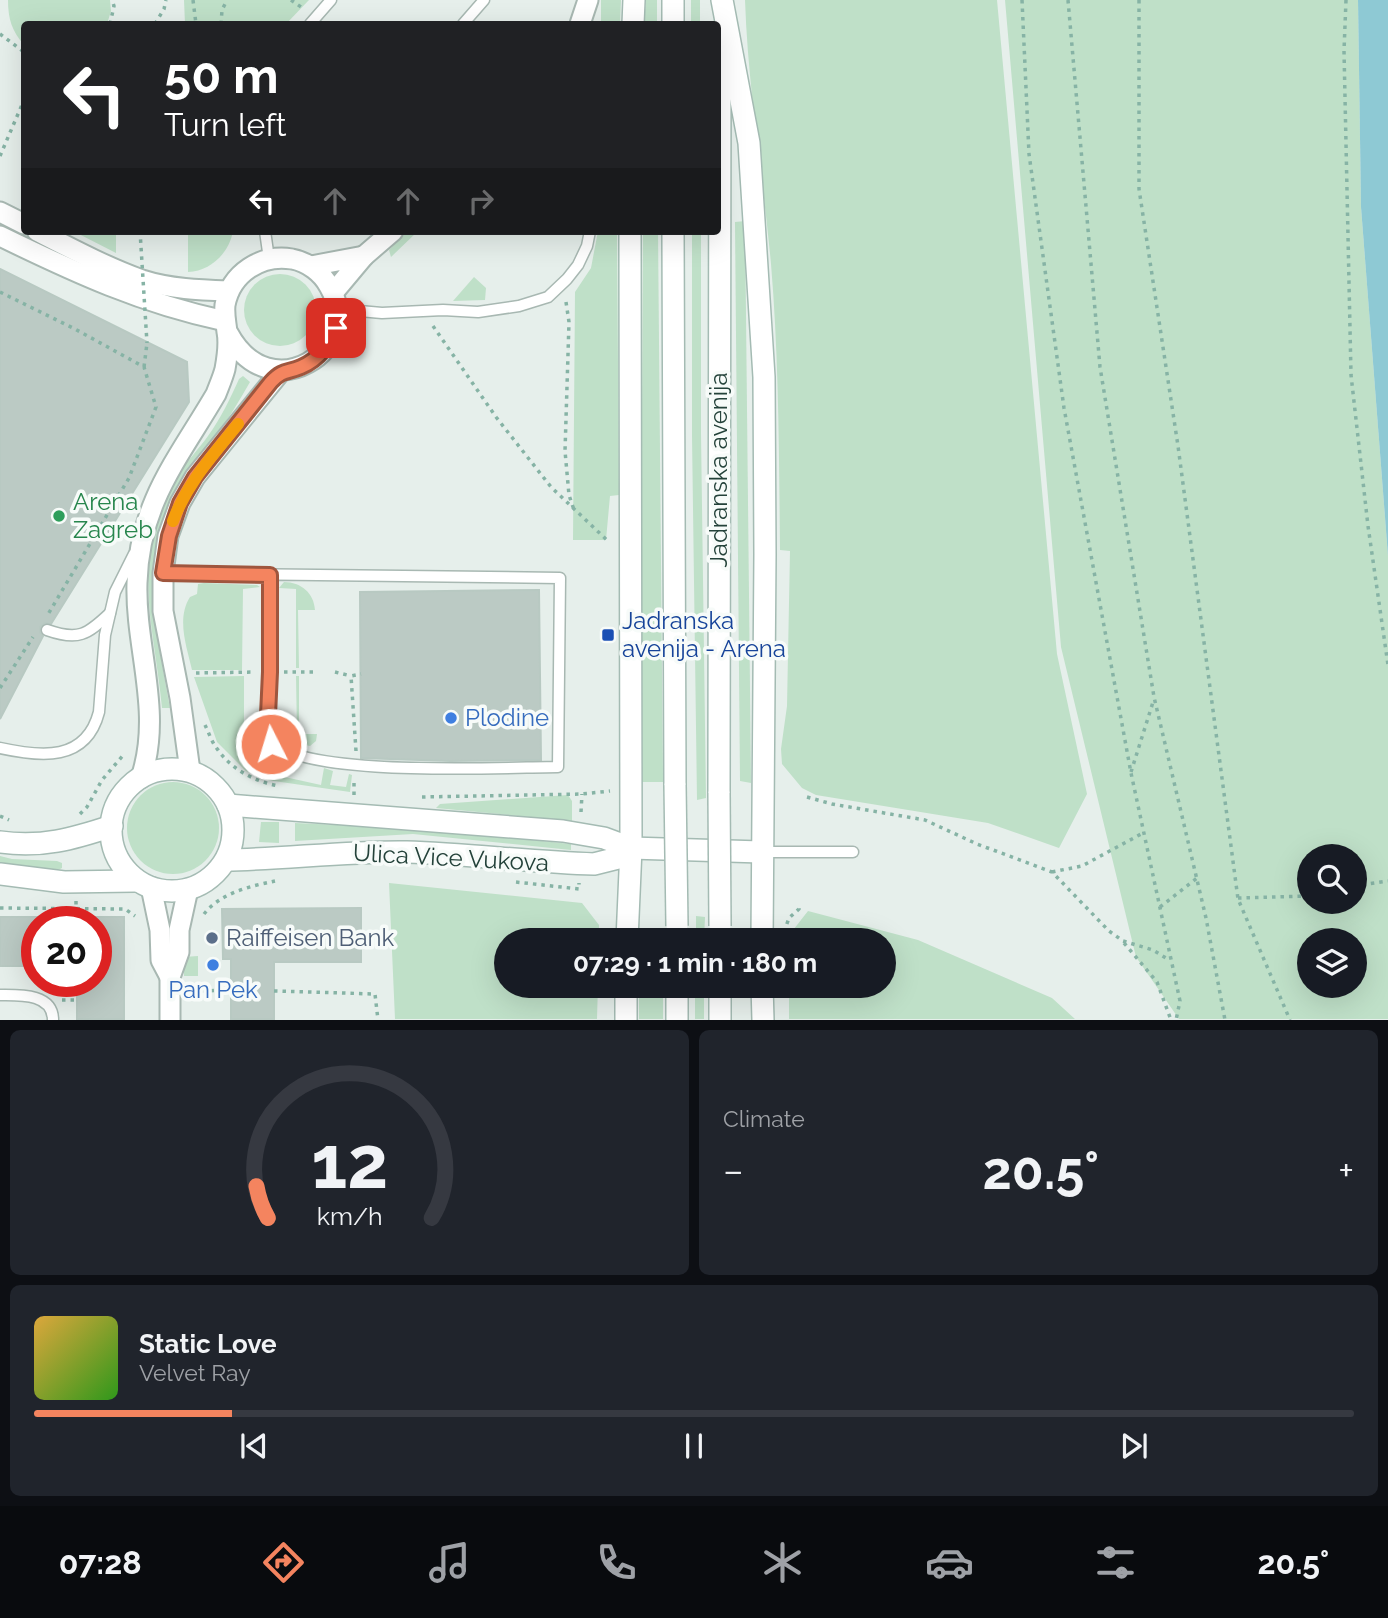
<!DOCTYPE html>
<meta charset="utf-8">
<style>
:root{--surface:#171b24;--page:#20242c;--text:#f1f3f6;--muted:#9ea1a6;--line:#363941;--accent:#f4845f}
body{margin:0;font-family:Raleway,sans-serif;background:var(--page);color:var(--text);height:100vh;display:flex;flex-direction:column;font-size:26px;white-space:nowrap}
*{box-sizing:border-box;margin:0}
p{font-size:23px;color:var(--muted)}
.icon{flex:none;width:38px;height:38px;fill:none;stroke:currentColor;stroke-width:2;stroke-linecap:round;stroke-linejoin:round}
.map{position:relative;height:1020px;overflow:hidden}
.drawer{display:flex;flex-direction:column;gap:10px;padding:10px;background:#0d0f14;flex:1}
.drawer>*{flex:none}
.top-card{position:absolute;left:21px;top:21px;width:700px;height:214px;border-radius:7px;box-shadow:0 7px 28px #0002;background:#202124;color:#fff;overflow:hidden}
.buttons{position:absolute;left:1297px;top:844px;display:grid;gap:14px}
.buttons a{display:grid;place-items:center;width:70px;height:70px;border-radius:50%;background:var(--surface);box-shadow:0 7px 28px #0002;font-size:35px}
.speed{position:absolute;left:21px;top:906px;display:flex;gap:14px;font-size:35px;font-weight:700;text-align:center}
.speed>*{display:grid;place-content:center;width:91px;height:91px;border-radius:50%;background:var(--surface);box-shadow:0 7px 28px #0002;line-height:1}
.speed .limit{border:10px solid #d22;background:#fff;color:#111}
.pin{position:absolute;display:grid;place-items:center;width:60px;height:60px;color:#fff;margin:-30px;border-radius:14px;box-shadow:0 4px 10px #0006}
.me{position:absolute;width:77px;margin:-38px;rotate:355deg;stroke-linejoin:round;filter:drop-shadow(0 0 5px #0008)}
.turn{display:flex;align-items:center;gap:24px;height:147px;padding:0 28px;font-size:32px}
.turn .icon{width:91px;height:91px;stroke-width:2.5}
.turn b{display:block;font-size:49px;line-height:60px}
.lanes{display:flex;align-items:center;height:66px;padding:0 28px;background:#0003;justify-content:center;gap:35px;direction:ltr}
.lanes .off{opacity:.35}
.big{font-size:52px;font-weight:700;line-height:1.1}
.drawer .widget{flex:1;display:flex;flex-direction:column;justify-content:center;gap:10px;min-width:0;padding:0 24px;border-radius:10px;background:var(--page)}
.drawer .dial{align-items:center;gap:0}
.dial svg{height:182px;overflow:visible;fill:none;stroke:var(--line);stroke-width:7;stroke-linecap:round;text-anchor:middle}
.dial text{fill:var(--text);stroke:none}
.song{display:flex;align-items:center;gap:21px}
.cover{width:84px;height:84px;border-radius:10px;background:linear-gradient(135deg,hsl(40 70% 55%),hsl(110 70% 35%))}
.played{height:7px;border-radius:4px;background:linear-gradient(90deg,var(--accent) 15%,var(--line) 15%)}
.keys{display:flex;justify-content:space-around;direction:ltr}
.heat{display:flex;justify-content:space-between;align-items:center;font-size:38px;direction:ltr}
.drawer .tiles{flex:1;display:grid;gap:10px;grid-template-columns:1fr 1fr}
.widget:last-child{grid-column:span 2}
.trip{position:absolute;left:494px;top:928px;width:402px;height:70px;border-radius:35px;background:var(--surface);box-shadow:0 7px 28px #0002;font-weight:700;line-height:70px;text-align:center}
.tabs{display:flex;height:112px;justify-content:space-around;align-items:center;background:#090b0e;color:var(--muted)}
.tabs .icon{width:49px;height:49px}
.tabs .current{color:var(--accent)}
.tabs b{font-size:32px;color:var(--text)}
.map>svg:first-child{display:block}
.green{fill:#bfe0c8;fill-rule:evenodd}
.water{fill:#8ec9d4}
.building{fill:#bbcac4;stroke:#b8c9c2;stroke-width:2}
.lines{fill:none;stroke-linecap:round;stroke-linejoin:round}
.lane-casing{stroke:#a8b8b2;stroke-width:13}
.street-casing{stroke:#a8b8b2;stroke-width:23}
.secondary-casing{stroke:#a4bbb3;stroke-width:24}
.path{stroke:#86b3a5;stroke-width:3.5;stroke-dasharray:3.5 5;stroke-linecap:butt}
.lane{stroke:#fff;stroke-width:10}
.street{stroke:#fff;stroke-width:19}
.secondary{stroke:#fff;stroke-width:21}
.secondary-bridge-casing{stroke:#a4bbb3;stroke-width:24;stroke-linecap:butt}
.path-bridge{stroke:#86b3a5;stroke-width:3.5;stroke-dasharray:3.5 5;stroke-linecap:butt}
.secondary-bridge{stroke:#fff;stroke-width:21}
.route-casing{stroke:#9f563e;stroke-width:18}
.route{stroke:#f4845f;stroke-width:12}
.slow{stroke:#f59e0b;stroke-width:12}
.leisure-dot{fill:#2e9e5b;stroke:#f7fbf9;stroke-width:2.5}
.transit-dot{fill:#1a4fb4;stroke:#f7fbf9;stroke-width:2.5}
.shop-dot{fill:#3f7fe0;stroke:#f7fbf9;stroke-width:2.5}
.service-dot{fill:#5c6f8a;stroke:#f7fbf9;stroke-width:2.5}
.labels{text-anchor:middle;stroke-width:7;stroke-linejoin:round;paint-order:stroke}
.street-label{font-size:24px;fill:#24423a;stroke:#f7fbf9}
.leisure-label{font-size:24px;fill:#27864d;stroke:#f7fbf9;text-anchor:start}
.transit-label{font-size:24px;fill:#164399;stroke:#f7fbf9;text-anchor:start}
.shop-label{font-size:24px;fill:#366cbe;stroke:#f7fbf9;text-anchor:start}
.service-label{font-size:24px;fill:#4e5e75;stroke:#f7fbf9;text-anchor:start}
</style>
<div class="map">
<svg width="1388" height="1020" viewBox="0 0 1388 1020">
<rect width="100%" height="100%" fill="#e6efeb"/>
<g class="green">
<path d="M8,0h102l1,11 -4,13h-83v21c-12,-14 -16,-26 -16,-45z"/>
<path d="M184,0h125l-23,24h-101z"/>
<path d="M601,0h20l-1,24h-19z"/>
<path d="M646,0h11v24h-13z"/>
<rect x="691" y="0" width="9" height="24"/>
<path d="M745,0h252l60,654 30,140 -28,54 -71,-25 -172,-28 -14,-7 -20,-24 -1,-15 6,-43 3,-155 -10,-1c-1,-95 -1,-191 -9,-286 -8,-88 -23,-175 -26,-264z"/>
<path d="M1005,0h353l3,207 27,349v463h-209l-43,-62 -75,-310zM1309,856h45v45h-45zM1309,940h45v45h-45z"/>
<path d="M745,221l6,562 -11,-2 -5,-559z"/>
<path d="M73,231h43v22z"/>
<path d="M188,231h45c-4,22 -22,40 -45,41z"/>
<path d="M408,231l9,1 -26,25 -2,-7z"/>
<path d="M598,231h19l2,264 -9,1 -4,44h-33l2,-248 16,-24z"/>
<path d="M643,231h15l5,551h-23z"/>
<path d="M692,231h9v202l5,365 -9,2 -5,-364z"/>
<circle cx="280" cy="310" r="36"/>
<path d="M474,277l12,11 -1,12 -32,1z"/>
<path d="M243,376l7,6c-11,19 -22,38 -35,55 -9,13 -21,24 -30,37 -48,77 -30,151 -15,234h-8c-8,-85 -33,-148 14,-230 9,-15 22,-28 32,-42 13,-18 22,-37 31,-57z"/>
<path d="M284,582c17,0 30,11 31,28h-17l1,58h-3v-79l-17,-1z"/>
<path d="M204,583l53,2 3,2 -17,2 -1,81h-50c-5,-23 -16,-51 -2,-73l7,-3 1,-10z"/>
<path d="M244,676v73l16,1 9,7 5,1 -3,16 50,11 3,-17 9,3 -3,14 16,2 3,-13 3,1 -2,17 -83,-12 -21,-9 -29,-29 -23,-65z"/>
<path d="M296,676h3v58h18l-1,7 -6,5 -25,-5 -4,-4 -1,-3h17z"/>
<circle cx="173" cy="828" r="46"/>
<path d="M568,795l4,6v20l-136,-13 4,-4z"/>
<path d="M261,822h18v21l-20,-1z"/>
<path d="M295,823l129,6 147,15v6l-158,-16 -118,7z"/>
<path d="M0,856l12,3 45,2 5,2v5l-4,2 -46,-4 -12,-4z"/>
<path d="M389,883l193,20 17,22v15h-93v45h92l-1,34h-202z"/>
<path d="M808,911l110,29 134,58 23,21h-286v-34h95v-45h-94v-6z"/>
<path d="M696,916l9,1 -1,23h-8z"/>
<path d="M198,956v20h-14v-19z"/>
<rect x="639" y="985" width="24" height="34"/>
<rect x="695" y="985" width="9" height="34"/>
</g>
<path class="water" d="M1358,0h30v556l-27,-349z"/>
<g class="building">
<path d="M0,269l187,93 2,40 -138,222 -6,-1 -5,4v5l3,4 -43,83z"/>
<path d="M539,590l2,170 -91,1 -89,-3 -1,-166z"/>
<path d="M361,908v54h-87v57h-43v-60h-8l-1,-50z"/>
<rect x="0" y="917" width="37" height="49"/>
<path d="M96,917h28v102h-47v-37h19z"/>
</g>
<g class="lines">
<defs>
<g id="lane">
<path d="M310,24l21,-24"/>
<path d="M463,24l21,-24"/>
<path d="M265,231l4,28"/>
<path d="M337,309l45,4 61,-3 35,2 41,-6 29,-9 19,-18 11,-14 9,-19 3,-15"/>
<path d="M163,573l397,5 -2,189c-52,0 -266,12 -291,-30l3,-65v-97"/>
<path d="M47,630c31,11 40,5 63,-17"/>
<path d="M0,748c41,9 86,14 99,-36l6,-77 10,-43 19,-38"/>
<path d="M762,852h91"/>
<path d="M0,995c19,0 53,-2 53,25"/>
</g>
<g id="street">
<path d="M580,24l8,-24"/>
<path d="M0,212l24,12"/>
<path d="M37,231c35,18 69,36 105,49 28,9 58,10 87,11"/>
<path d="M0,236c76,37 141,67 225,85"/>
<path d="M364,256l29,-25"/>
<path d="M311,266l53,-10 -31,37"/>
<path d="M190,771l-10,-73 -17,-87v-38l5,-37 12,-33 15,-26 86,-106"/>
<path d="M141,778c22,-67 -6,-129 -4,-195 2,-80 41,-124 79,-189 3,-8 7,-17 9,-25 2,-11 4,-27 2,-37 -1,-10 -3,-17 -2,-27 6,-32 36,-51 67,-46 16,3 30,14 37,27 37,63 -59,126 -101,47"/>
<path d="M151,887l9,43 1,30 9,17"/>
<path d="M170,1020v-43l9,-25v-22l9,-41"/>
</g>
<g id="secondary">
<path d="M673,0v24"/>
<path d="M722,0l27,143 15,234 1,177 -3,386"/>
<path d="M633,24l1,-24"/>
<path d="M673,231l2,554"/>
<circle cx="172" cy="830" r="61"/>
<path d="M719,793l1,-754"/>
<path d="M228,805l335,26 41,7 27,10 130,4"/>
<path d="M0,842c41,6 73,-3 112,-16"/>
<path d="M226,860c60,-1 121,-9 181,-8 62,2 124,10 187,12l24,-6 13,-10"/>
<path d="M0,874l64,8 71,-1"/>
<path d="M627,940l4,-92 -1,-617"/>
<path d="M626,985v35"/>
<path d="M720,985v35"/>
<path d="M762,985l1,35"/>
<path d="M677,1020v-35"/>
</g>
</defs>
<use href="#lane" class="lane-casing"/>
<use href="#street" class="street-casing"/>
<use href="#secondary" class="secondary-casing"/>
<g class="path">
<path d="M193,0l3,24"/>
<path d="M291,0l13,9"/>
<path d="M1022,0l7,154 35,254 67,365 49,228 -4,19"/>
<path d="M1068,0l32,367 54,330 52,221 19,102"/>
<path d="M1139,0v189l39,257 60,453 52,121"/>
<path d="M1346,0l-2,51 7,324 17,151 20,139"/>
<path d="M110,24l4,-18 -2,-6"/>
<path d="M155,24l9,-15 2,-9"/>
<path d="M221,24l1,-14 5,-10"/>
<path d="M0,34l24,18"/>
<path d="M0,156l24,-56"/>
<path d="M0,292l75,37 69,38 12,40 -27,71 -82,138"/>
<path d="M566,302l3,20 -4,129 4,44 5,15"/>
<path d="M433,326l63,91 55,70 58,55"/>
<path d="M144,367l3,-24"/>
<path d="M284,672h33"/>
<path d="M335,672l16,4"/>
<path d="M196,673l59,-1"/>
<path d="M0,688l33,-51"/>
<path d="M205,725c4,8 7,18 13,25 14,20 38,32 61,36"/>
<path d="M356,751l-5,-75 10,-2"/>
<path d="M1131,772l23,-73"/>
<path d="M354,795v-17"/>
<path d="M422,797l160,-3 28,-3"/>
<path d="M807,797l25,7 93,16 52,24 75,28 57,59 14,10 30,9 16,10"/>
<path d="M581,812l1,-18"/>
<path d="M80,814l7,-7 15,-27 23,-27"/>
<path d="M0,816l9,4"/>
<path d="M1052,872l30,-6 61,-33"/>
<path d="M516,882l63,7v-6"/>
<path d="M1354,886l34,-5"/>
<path d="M1238,898l71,-2"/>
<path d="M76,901v16"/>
<path d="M1160,907l37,-29"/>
<path d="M0,908l125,1 10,7"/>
<path d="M204,914c16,-21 47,-28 71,-33"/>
<path d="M784,932l5,-14 10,-9 -1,-5"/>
<path d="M1124,943l33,39 14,38"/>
<path d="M202,991l29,-1"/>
<path d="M274,991l101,3 3,26"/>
<path d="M55,993l10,-11"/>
<path d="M62,1000h15"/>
</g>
<use href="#lane" class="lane"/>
<use href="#street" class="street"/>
<use href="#secondary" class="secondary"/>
<defs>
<g id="secondary-bridge">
<path d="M675,785l2,141"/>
<path d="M719,793l1,133"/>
</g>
</defs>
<use href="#secondary-bridge" class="secondary-bridge-casing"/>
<path class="path-bridge" d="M140,231l7,112"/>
<use href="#secondary-bridge" class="secondary-bridge"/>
</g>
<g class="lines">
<defs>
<path id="route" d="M271,744l-4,-7 3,-65v-97l-107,-2 6,-37 11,-33 15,-26 76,-95c12,-13 16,-9 30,-15 19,-8 27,-22 35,-39"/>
</defs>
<use href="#route" class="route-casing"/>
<use href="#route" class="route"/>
<path class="slow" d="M173,521c14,-38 40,-66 65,-97"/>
</g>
<circle class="leisure-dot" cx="59" cy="516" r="7"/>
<rect class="transit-dot" x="601" y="628" width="14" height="14" rx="3.5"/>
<g class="shop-dot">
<circle cx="451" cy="718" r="7"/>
<circle cx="213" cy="965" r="7"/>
</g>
<circle class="service-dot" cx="212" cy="938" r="7"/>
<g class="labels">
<g class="street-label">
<text transform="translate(719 470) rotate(-90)" y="8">Jadranska avenija</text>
<text transform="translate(451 858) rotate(3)" y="8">Ulica Vice Vukova</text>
</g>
<g class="leisure-label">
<text x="73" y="510">Arena<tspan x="73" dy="28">Zagreb</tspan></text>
</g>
<g class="transit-label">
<text x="622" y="629">Jadranska<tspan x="622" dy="28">avenija - Arena</tspan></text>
</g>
<g class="shop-label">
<text x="465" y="726">Plodine</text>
<text x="213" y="998" text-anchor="middle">Pan Pek</text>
</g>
<g class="service-label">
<text x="226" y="946">Raiffeisen Bank</text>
</g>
</g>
</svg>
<div class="buttons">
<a><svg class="icon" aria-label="search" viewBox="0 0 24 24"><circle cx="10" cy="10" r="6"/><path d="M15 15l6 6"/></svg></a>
<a><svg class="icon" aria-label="layers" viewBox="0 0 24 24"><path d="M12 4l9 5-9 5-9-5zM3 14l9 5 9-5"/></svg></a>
</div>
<div class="speed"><div class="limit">20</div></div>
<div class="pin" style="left:336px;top:328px;background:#d93025"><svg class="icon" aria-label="arrive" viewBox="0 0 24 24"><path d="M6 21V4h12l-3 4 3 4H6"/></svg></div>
<svg class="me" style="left:271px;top:744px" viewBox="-20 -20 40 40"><circle r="17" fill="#f4845f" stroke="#fff" stroke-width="3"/><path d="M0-11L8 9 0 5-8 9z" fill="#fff"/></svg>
<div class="trip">07:29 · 1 min · 180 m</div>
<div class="top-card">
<div class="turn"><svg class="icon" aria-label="left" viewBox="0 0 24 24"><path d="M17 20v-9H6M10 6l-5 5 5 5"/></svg><div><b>50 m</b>Turn left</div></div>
<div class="lanes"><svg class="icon" aria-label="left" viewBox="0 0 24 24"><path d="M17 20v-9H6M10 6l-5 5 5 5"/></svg><svg class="icon off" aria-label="ahead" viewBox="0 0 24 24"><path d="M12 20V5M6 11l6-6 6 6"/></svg><svg class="icon off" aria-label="ahead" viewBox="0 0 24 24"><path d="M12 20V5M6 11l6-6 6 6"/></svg><svg class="icon off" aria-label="right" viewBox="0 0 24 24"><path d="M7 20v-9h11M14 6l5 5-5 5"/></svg></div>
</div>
</div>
<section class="drawer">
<div class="tiles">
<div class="widget dial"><svg viewBox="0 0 100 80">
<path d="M14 69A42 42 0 1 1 86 69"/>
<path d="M14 69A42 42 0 0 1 9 55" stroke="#f4845f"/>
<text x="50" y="56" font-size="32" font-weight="700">12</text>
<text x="50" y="72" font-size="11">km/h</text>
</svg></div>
<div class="widget"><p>Climate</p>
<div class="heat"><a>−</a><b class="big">20.5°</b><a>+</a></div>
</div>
<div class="widget">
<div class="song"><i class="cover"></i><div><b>Static Love</b><p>Velvet Ray</p></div></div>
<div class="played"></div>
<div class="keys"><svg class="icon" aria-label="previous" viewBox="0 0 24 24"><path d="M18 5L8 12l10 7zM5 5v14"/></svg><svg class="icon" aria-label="pause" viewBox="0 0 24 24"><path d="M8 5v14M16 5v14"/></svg><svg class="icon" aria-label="next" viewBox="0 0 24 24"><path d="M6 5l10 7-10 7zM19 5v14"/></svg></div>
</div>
</div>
</section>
<nav class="tabs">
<b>07:28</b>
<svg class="icon current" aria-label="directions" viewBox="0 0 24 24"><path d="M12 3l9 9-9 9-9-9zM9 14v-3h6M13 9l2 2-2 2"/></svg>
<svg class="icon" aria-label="music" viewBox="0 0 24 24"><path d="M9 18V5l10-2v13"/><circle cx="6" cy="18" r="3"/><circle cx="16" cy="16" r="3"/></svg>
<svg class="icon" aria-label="phone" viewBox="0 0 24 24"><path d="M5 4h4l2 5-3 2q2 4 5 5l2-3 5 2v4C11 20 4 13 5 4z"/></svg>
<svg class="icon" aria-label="climate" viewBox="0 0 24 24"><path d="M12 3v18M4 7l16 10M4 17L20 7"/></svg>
<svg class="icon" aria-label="car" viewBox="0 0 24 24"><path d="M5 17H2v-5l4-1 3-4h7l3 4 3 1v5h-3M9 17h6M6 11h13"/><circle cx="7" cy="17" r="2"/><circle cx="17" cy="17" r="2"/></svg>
<svg class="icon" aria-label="filters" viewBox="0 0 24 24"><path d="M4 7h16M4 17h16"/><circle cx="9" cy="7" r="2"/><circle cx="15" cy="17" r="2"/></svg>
<b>20.5°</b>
</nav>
